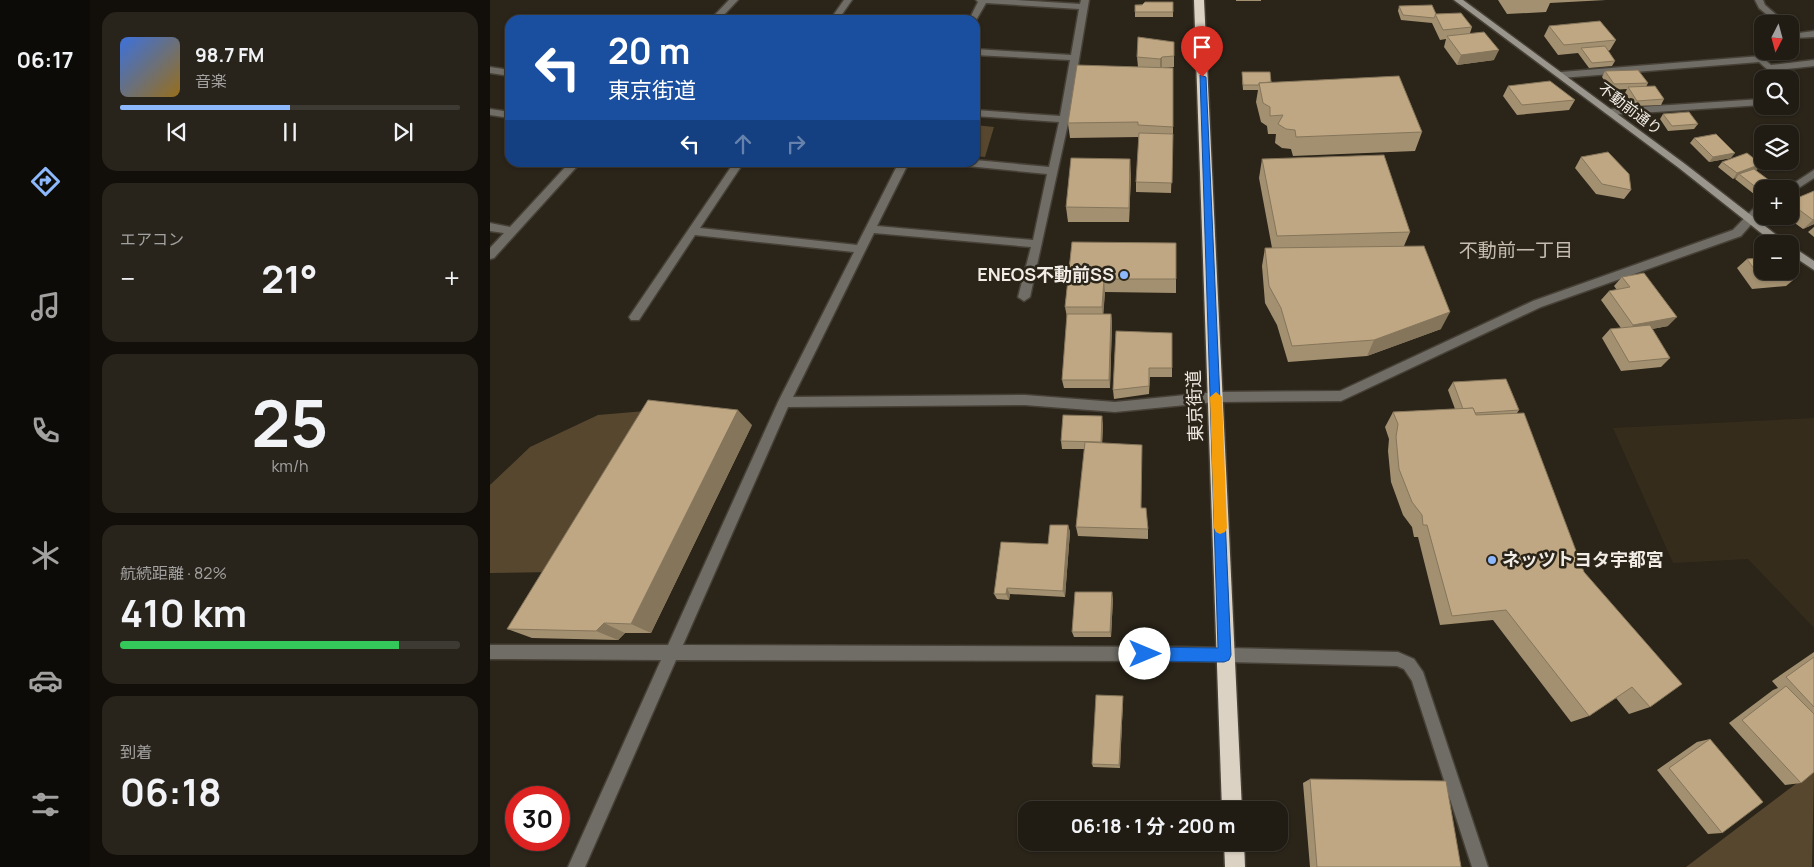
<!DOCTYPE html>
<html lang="ja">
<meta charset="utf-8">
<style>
:root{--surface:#201b13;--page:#28241c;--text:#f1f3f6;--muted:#a2a1a0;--line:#3d3933;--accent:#8db9fc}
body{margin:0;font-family:Manrope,"Noto Sans JP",sans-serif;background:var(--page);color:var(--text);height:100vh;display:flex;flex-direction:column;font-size:19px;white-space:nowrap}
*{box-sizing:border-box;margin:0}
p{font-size:16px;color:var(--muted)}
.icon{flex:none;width:28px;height:28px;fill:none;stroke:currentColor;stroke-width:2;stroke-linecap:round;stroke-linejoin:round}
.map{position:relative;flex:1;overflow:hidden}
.panel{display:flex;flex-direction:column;gap:12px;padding:12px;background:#120f0a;width:400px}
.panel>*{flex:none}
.banner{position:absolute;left:15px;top:15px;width:475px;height:152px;border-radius:15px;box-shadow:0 1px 4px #0004,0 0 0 1px var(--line);background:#1a4fa0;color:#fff;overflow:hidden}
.needle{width:32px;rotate:186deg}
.tools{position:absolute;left:1264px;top:15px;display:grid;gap:10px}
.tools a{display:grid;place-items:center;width:45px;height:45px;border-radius:10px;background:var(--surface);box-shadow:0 1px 4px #0004,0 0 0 1px var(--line);font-size:25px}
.speed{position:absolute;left:15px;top:786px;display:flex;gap:10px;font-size:25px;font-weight:700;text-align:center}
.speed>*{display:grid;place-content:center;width:65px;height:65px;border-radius:50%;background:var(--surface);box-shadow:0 1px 4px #0004,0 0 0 1px var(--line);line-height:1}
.speed .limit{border:8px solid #d22;background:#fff;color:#111}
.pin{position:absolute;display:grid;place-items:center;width:42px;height:42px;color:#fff;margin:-51px -21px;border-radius:50% 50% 50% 0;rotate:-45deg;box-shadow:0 0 5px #0007}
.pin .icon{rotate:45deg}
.me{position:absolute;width:55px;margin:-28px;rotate:90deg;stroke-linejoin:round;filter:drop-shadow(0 0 4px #0008)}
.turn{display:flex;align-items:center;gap:18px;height:105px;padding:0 20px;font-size:22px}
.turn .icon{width:65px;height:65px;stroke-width:2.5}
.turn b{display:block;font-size:35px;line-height:42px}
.lanes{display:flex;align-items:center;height:48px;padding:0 20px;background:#0003;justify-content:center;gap:25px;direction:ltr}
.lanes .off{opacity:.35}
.big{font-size:38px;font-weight:700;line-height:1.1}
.panel .tile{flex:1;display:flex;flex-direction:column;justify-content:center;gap:8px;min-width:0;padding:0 18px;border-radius:15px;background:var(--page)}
.panel .dial{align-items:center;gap:0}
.dial b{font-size:65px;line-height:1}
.song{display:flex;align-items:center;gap:15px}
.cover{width:60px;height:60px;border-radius:8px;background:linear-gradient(135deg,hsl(220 70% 55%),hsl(40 70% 35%))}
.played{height:5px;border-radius:2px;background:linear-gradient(90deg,var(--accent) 50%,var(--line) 50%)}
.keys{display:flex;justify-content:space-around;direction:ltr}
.heat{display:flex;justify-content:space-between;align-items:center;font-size:28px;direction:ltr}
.charge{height:8px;border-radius:4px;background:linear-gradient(90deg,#34c759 82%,var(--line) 0)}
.trip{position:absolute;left:528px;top:801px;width:270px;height:50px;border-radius:15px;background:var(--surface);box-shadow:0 1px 4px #0004,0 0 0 1px var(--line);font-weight:700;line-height:50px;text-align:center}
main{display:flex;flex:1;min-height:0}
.dock{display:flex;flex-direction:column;width:90px;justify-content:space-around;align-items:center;background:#0d0b08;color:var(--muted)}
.dock .icon{width:35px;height:35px}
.dock .active{color:var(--accent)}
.dock b{font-size:22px;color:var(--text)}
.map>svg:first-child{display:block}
.built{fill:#362c1c}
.green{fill:#57472f}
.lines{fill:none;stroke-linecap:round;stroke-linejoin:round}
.street-casing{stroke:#464036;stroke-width:3}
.secondary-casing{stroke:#464036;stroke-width:3}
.highway-casing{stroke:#464036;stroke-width:3}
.street{fill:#706d67;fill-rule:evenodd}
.secondary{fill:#9b968d;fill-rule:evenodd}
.highway{fill:#dbd2c4;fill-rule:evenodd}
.wall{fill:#a39070}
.shaded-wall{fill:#85755b}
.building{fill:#bea782;stroke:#85755b}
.route{fill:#1a73e8;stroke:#114b97}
.slow{fill:#f59e0b}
.poi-dot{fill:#8db9fc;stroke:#2a2419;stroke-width:2}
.labels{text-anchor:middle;stroke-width:5;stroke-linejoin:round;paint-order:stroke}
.far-street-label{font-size:15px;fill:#f1ece5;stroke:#2a2419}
.poi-label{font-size:18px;font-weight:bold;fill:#f1ece5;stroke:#2a2419;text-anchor:end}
.street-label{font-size:18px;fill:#f1ece5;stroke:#2a2419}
.neighbourhood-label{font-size:19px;fill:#c6bdb0;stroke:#2a2419}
</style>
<main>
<nav class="dock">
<b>06:17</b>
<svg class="icon active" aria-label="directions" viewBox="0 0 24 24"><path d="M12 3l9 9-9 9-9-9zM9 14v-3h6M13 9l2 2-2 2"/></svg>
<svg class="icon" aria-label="music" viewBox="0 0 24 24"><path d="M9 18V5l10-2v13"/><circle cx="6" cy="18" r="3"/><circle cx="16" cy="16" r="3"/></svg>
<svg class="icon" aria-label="phone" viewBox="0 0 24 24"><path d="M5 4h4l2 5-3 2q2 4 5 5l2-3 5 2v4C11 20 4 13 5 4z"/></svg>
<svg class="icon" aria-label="climate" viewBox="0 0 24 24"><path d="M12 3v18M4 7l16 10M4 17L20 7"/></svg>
<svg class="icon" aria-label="car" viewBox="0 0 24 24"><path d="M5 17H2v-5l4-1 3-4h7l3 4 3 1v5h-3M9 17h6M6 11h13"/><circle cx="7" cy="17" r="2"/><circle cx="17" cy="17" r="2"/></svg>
<svg class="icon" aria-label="filters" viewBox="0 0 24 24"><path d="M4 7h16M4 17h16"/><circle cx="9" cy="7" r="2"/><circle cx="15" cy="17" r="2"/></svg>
</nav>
<section class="panel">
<div class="tile">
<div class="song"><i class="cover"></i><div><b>98.7 FM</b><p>音楽</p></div></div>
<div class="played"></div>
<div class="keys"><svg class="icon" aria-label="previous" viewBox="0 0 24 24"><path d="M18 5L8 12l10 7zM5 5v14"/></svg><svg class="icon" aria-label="pause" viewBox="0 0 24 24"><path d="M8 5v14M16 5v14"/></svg><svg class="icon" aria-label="next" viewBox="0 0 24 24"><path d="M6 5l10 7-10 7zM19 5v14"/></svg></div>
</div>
<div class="tile"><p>エアコン</p>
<div class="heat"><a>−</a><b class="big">21°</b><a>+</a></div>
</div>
<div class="tile dial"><b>25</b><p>km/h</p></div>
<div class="tile"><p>航続距離 · 82%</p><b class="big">410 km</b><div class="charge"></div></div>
<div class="tile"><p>到着</p><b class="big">06:18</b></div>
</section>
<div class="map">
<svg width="1324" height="867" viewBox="0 0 1324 867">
<rect width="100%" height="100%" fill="#2a2419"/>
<path class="built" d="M1324,418v210l-66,-69 -75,4 -60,-135z"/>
<g class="green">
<path d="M485,125l19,2 -9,30 -10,-1z"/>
<path d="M167,410l-103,162 -64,1v-88l40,-38 68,-32z"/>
<path d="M1324,770l-2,97h-126z"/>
</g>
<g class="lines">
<defs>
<g id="street">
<path d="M239,0h9l-19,20h-9z"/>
<path d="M354,0h8l-14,20h-8z"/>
<path d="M486,0h40l64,4 1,-4h8l-20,119 -39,178 -6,4 -6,-4 13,-50 -157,-14 -81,164 232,-2 90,7 101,-10 124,-1 193,-90 200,-71 25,-26 4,-2v10l-21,24 -200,71 -200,94 -125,1 -101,10 -90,-7 -237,2 -105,238 501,2 214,5 16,7 9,13 65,195h-16l-60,-186 -8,-12 -7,-3 -213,-5 -508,-1 -91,207h-17l93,-207 -171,-1v-14h178l110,-243 76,-150 -159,-17 -56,85h-8l-2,-3 102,-150 -12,-5h21l2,3 -42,63 157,17 42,-83h10l-32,64 156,14 14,-66 -90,-9 -5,-3h23v-2l74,7 10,-45 -84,-6v-6l85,6 10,-56 -95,-5v-6l96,6 8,-46 -93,-6 -11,19v-2h-6l9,-18z"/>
<path d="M1265,0h8l2,5 22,19h-9l-19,-16z"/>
<path d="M1300,28l9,5 15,-2v6l-20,1 -4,-4z"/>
<path d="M1271,56l10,9 43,-5v6l-45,5 -10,-9 -198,16 -4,-3 4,-3z"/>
<path d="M0,67l20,3v6l-20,-3z"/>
<path d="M1300,96h5l2,2 -7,4z"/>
<path d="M1272,99v6l-153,10 -5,-3 5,-3z"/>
<path d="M0,109l20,3v6l-20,-3z"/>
<path d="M80,162h11l-87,96 -4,1v-11l14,-15 -14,-2v-8l20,4z"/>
<path d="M1324,170v8l-20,13 -4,1v-3h-5z"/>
</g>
<g id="secondary">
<path d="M964,0h9l222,164 103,80h-13l-96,-76z"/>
<path d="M1300,245l24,16v9l-24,-16z"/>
</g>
<g id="highway">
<path d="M704,0h10l38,810h-20z"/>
<path d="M734,842h20l1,25h-20z"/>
</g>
</defs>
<use href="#street" class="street-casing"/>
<use href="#secondary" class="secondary-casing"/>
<use href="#highway" class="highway-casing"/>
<use href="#street" class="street"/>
<use href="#secondary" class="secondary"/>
<use href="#highway" class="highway"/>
</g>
<g class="wall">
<rect x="746" y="0" width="25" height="1"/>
<path d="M1008,0h108l-56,3 -4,9 -39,2z"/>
<path d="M683,2v15h-38v-12z"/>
<path d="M909,6l37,8 36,13 -2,6 24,27 -37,5 -13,-18 2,-8 -6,1 -8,-17 -31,-3 -3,-9z"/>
<path d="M1059,26l67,14 -6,10 -2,1 7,10 -3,5 -23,2 -11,-15 -20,2 -14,-19z"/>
<path d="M684,56v11l-13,1h12v66l-2,59 -35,-1v-10l3,-42 -1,-3 -68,1 -2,-15 70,-56 -1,-10z"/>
<path d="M1115,71l43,12 -2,4 18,12 -3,6 -27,1 -9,-13 2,-4 -16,1 -9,-13z"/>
<path d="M752,72l180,60 -7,19 -122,5 -2,-7 -9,-1 -7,-5 1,-9h-8l-1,-8 -6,-4 -5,-20 2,-12h-15l-1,-13z"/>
<path d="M1018,86l67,14 -6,10 -52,5 -14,-19z"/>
<path d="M1173,114l35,10 -4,5 -26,2 -8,-12z"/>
<path d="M1204,138l37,20 -22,4 -19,-19z"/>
<path d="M1091,157l50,33 -7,9 -28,-5 -21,-26z"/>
<path d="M772,159l148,73 -6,14 37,83 -74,27 -79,6 -11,-37 -12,-22 -3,-37 3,-18h7l-13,-70z"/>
<path d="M1232,162l39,2 -5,6 6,19v7l-3,2 -24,-19 2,-2 -4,2 -15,-12z"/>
<path d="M641,174l-2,48h-61l-2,-15z"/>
<path d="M1324,191v33l-11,5 -18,-13h5v-15z"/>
<path d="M1324,227v10l-6,-5z"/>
<path d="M582,242l104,37v14l-71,-1 -2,22h8l1,9 -2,65h-46l-2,-8 5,-63 -2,-10z"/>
<path d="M1257,259l50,18 -11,9 -34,3 -15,-21z"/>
<path d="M1132,277l46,49 -16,3 18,29 -9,9 -40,4 -19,-33 8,-9 11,-1 -20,-28 8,-9 8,-1 -3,-4z"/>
<path d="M626,331l56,37v9h-22l-1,17 -35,5 -1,-9z"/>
<path d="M963,382l66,28 -2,3 67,159 66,135 -21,7 -13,-16 -27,18 -18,6 -78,-102 -53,5 -22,-88h-4l-2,-10 -9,-12 -12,-33 -3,-31 1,-12 -4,-12 8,-15 62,-3 -7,-19z"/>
<path d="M613,424l-1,19 40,65 6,21v10l-70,-3 -2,-9 9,-78h-23l-1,-8z"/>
<path d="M262,425l-101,208h-26l-7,7 -86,-2 -25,-9z"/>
<path d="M578,525l2,7 -5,65 -55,-3 -1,6 -12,-1 -3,-5z"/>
<path d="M623,598l-2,39h-37l-2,-5z"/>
<path d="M1324,652v120l-13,11 -16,2 -56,-62 44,-33 5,-2 -6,-7z"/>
<path d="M633,699l-3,69 -27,-1 -1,-3z"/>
<path d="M1220,739l12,94 -14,1 -51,-64 40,-28z"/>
<path d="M820,779l151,88h-151l-7,-84z"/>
</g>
<g class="shaded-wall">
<path d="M1009,50l-5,10 -37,5 4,-10z"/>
<path d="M672,57v10l-2,3v-11z"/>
<path d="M1245,153l-4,5 -22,4 4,-5z"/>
<path d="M640,159l1,15 -2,48v-14z"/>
<path d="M1271,164l-4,6 -16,6 -2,-2 -2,3 -4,2 4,-6z"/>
<path d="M1324,219v5l-11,5 10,-9z"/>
<path d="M614,279l1,13 -2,28 -1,-13z"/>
<path d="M960,312l-9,17 -74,27 7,-16z"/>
<path d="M621,314l1,9 -2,65 -1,-8z"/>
<path d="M1187,317l-9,9 -43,8 8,-9z"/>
<path d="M248,410l14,15 -101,208 -20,-9z"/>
<path d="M612,416l1,8 -1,25 -1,-7z"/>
<path d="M578,525l2,7 -5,65 -2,-6z"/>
<path d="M517,588l3,6 -1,6 -3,-6z"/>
<path d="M622,592l1,6 -2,39 -1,-5z"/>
<path d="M114,623l21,10 -7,7 -22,-9z"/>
<path d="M633,696v3l-3,69 -1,-3z"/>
</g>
<g class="building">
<path d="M655,2h28v10h-38v-7h7z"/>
<path d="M942,5l4,9 -2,4 -31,-3 -4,-9z"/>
<path d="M971,13l11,14 -29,3 -8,-16z"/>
<path d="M1110,21l16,19 -52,5 -15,-19z"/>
<path d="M994,32l15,18 -38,5 -14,-19z"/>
<path d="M648,37l36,5v14l-12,1 -2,2 -23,-2z"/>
<path d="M1115,46l10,15 -23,2 -11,-15z"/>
<path d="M587,65l96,3v59l-35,-2v-3l-70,1z"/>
<path d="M1148,70l10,13 -34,1 -9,-13z"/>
<path d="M752,72h28l1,10 -12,1v2h-16z"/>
<path d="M909,76l23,56 -126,5 -1,-7 -9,-1 -8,-5 5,-9 -13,1v-9l-7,-4 -4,-20z"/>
<path d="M1060,81l25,19 -53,5 -14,-19z"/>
<path d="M1165,86l9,13 -27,2 -9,-14z"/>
<path d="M1199,112l9,12 -26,2 -9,-12z"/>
<path d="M649,133l34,1 -1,49 -36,-1z"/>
<path d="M1226,134l19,19 -22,4 -19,-19z"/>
<path d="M1118,152l21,22 2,16 -29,-6 -21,-27z"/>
<path d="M1257,153l14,11 -24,9 -15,-11z"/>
<path d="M894,155l26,77 -133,4 -15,-77z"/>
<path d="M581,158l59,1 -1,49 -63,-1z"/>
<path d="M1264,169l24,18 -5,2h-11v3l-23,-18z"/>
<path d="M1324,191v28l-1,1 -23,-17v-2z"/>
<path d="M582,242l104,1v36h-72l-2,28h-37z"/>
<path d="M934,246l26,66 -76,28 -82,6 -11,-38 -12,-22 -4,-38z"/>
<path d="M1272,258v13h28v-3l7,9 -35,3 -15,-21z"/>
<path d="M1154,273l33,44 -44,8 -24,-34 21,-4 -8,-10z"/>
<path d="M577,314h44l-2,66h-47z"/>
<path d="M1160,325l20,33 -41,4 -19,-33z"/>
<path d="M626,331l56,2v35h-23v18l-36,4z"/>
<path d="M1016,379l13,31 -44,3 -2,-5 -10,1 -10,-27z"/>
<path d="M158,400l90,10 -107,214 -27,-1 -8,8 -89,-2z"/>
<path d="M983,408l3,7 48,-2 60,159 98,112 -32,23 -18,-20 -43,29 -83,-106 -54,6 -25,-91h-4l-1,-10 -10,-13 -13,-33 -3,-32 2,-13 -5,-12z"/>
<path d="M573,415l39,1 -1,26 -40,-1z"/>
<path d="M595,442l57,3 -1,63h5l2,21 -72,-2z"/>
<path d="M560,525h18l-5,66 -56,-3 -1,6h-12l7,-52 47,2z"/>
<path d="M585,592h37l-2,40h-38z"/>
<path d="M1324,657v50l-28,-30z"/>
<path d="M1296,686l28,28v58l-13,11 -59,-63z"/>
<path d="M606,695l27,1 -4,69 -27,-1z"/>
<path d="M1220,739l53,63 -41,31 -53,-65z"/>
<path d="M820,779l136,2 15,86h-144z"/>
</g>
<path class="route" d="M710,75l6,2 25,578 -2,5 -5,2 -79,-1 -5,-2 -2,-5 2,-5 5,-2 73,1z"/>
<path class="slow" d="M726,392l6,5 5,131 -2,4 -5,2 -4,-2 -2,-4 -4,-131z"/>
<g class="poi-dot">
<circle cx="634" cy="275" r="5"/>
<circle cx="1002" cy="560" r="5"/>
</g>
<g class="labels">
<g class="far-street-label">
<text transform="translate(1140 109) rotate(37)" y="5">不動前通り</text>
</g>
<g class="poi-label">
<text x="624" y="281">ENEOS不動前SS</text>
<text x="1012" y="566" text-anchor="start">ネッツトヨタ宇都宮</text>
</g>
<g class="street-label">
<text transform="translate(705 406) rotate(-92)" y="6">東京街道</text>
</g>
<g class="neighbourhood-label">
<text x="1026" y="257">不動前一丁目</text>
</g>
</g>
</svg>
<div class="tools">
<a><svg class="needle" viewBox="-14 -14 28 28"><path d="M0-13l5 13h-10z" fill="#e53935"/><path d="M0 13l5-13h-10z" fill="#a2a1a0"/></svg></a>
<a><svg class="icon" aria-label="search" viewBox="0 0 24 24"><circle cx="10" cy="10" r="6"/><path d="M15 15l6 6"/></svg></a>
<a><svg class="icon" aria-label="layers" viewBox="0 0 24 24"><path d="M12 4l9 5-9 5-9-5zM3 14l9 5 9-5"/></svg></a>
<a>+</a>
<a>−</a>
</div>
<div class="speed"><div class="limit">30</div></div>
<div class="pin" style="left:712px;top:77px;background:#d93025"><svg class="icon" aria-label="arrive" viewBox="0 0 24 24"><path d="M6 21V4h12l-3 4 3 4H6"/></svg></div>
<svg class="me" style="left:655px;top:654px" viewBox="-20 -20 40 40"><circle r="19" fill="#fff"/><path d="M0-13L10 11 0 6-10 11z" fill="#1a73e8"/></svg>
<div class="trip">06:18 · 1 分 · 200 m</div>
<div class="banner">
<div class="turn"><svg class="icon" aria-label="left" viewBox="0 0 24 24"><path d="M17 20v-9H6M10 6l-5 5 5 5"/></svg><div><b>20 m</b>東京街道</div></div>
<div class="lanes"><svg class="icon" aria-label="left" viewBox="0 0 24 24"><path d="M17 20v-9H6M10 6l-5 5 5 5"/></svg><svg class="icon off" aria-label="ahead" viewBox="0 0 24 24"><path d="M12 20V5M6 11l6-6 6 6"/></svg><svg class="icon off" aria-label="right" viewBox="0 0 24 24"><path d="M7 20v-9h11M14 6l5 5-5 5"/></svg></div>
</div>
</div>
</main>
